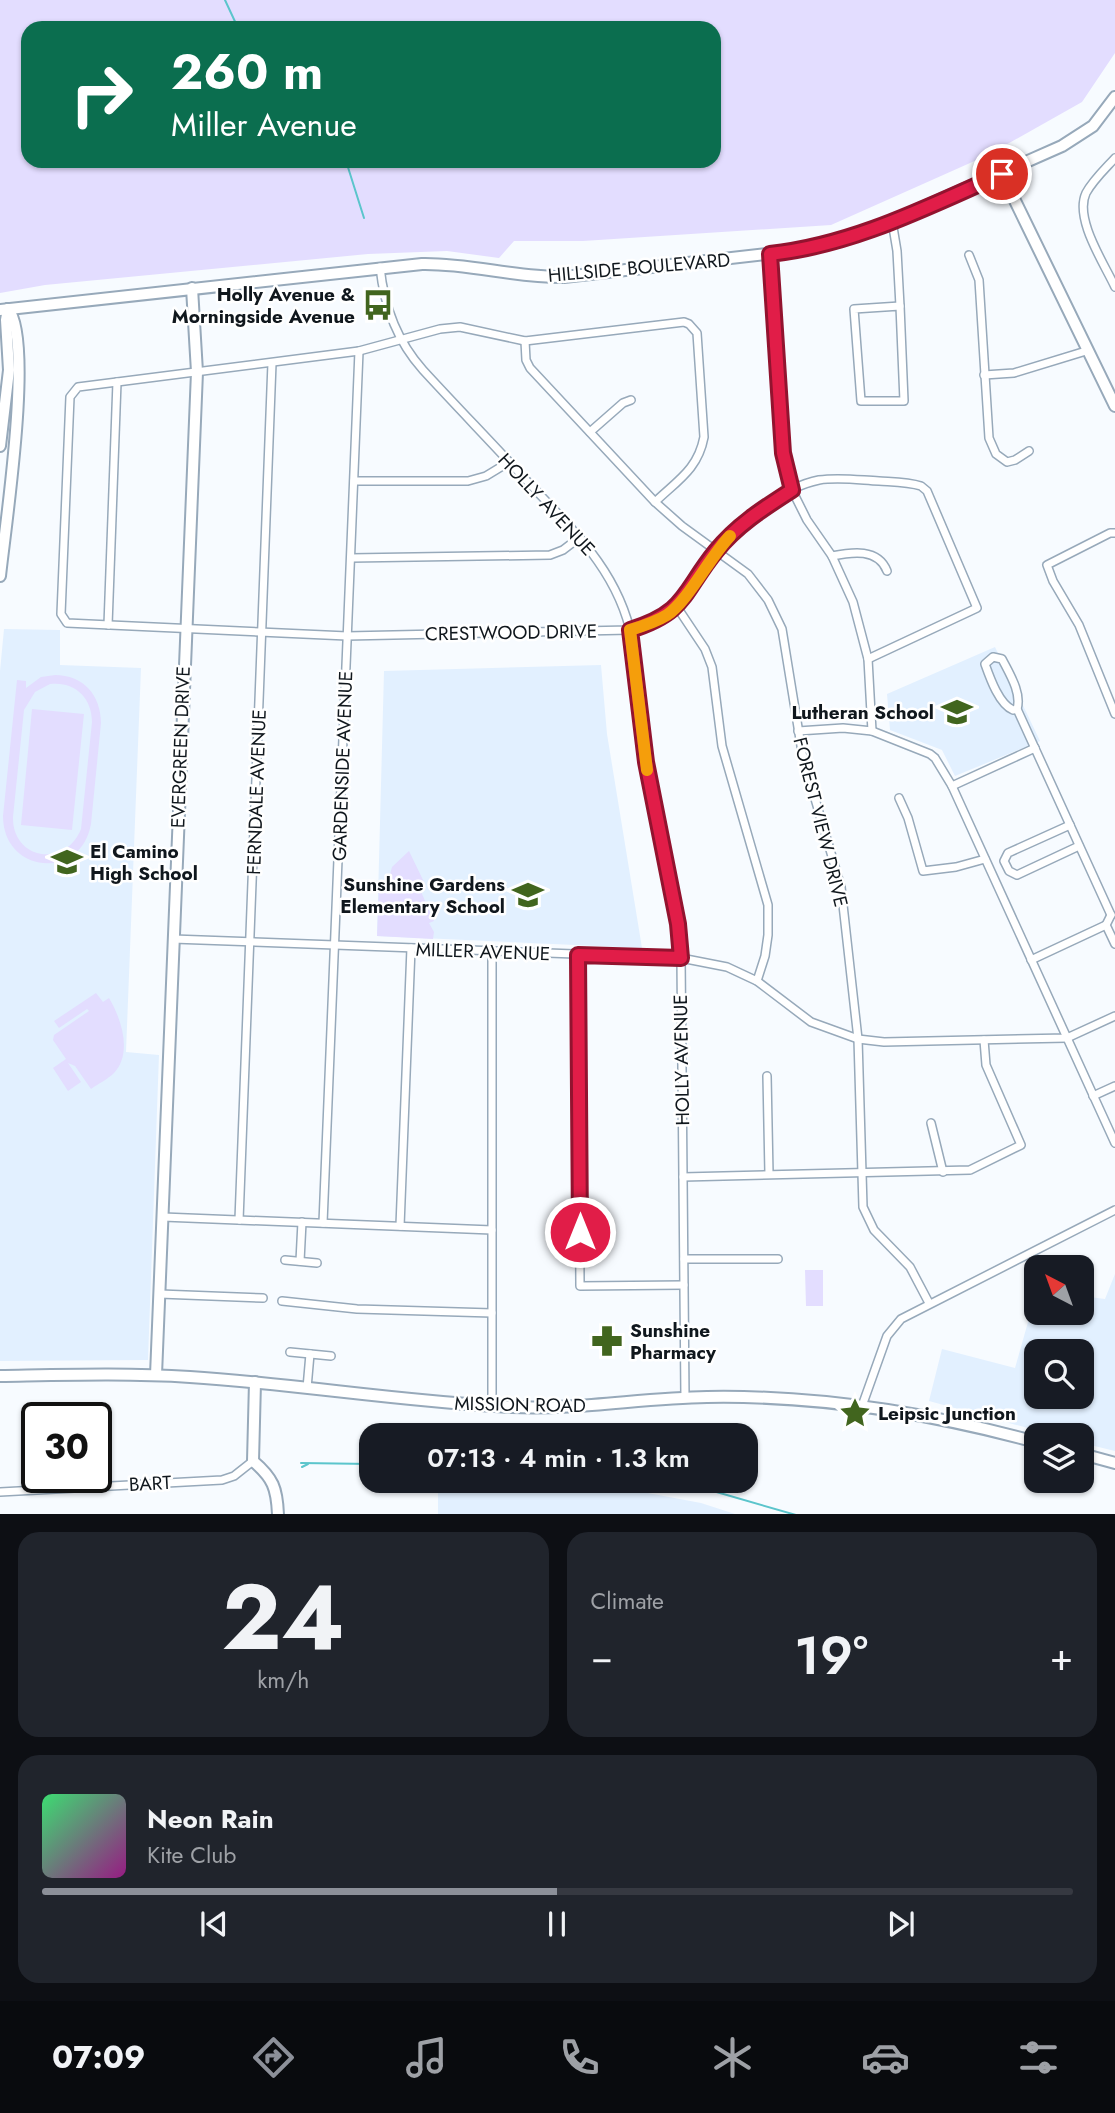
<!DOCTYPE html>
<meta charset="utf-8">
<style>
:root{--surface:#171b24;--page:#20242c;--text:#f1f3f6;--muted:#9ea1a6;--line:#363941;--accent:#8c9099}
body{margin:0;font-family:Jost,sans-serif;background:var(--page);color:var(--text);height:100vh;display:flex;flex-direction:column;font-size:26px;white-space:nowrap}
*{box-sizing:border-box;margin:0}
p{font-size:23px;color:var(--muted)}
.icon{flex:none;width:38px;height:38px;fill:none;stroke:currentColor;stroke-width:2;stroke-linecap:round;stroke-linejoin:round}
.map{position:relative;height:1514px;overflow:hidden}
.details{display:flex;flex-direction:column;gap:18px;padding:18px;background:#0d0f14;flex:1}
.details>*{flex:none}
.guide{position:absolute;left:21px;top:21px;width:700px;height:147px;border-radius:21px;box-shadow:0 2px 5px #0004;background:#0b6e4f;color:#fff;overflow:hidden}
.needle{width:46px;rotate:319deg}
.buttons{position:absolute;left:1024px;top:1255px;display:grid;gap:14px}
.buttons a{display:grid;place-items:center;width:70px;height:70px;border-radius:14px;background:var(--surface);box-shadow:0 2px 5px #0004;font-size:35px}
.speed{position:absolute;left:21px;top:1402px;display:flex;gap:14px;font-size:35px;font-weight:700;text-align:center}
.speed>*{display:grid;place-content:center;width:91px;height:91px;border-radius:50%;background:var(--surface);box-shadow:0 2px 5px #0004;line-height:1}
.speed .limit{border:4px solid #111;border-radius:10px;background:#fff;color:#111}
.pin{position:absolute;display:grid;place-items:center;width:60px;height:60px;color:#fff;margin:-30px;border:4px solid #fff;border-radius:50%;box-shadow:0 2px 7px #0007}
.me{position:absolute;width:77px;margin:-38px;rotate:0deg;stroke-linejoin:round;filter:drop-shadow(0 0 5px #0008)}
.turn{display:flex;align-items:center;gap:24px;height:147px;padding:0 35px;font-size:32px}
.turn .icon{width:91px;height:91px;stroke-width:2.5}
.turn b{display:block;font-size:49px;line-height:60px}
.big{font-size:52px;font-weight:600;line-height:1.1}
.details .widget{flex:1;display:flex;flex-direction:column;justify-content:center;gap:10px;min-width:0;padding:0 24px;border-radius:21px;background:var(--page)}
.details .dial{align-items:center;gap:0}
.dial b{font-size:91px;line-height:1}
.song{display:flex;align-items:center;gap:21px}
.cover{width:84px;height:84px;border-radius:10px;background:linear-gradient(135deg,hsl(140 70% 55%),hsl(310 70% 35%))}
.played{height:7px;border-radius:4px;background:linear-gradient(90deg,var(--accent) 50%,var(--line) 50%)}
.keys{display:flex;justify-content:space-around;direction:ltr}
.heat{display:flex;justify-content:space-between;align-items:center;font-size:38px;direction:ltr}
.details .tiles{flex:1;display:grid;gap:18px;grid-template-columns:1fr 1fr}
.widget:last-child{grid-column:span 2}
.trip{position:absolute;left:359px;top:1423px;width:399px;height:70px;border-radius:21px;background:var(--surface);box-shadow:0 2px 5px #0004;font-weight:600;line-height:70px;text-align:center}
.tab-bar{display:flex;height:112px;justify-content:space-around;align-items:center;background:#090b0e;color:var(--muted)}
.tab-bar .icon{width:49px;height:49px}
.tab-bar .selected{color:var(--accent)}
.tab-bar b{font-size:32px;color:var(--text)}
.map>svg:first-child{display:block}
.built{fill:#e2f0ff;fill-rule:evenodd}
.green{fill:#e3ddff;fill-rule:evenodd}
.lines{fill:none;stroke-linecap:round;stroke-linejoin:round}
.stream{stroke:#5bc5cc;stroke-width:2}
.street-casing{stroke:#97a9ba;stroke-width:10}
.secondary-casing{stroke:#97a9ba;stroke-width:14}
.street{stroke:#fff;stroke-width:7}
.secondary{stroke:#fff;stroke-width:10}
.route-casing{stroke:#92132f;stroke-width:18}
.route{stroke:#e11d48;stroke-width:12}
.slow{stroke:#f59e0b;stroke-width:12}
.labels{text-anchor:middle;stroke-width:5;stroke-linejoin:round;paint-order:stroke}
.street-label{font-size:19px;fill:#10171d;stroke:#fff}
.poi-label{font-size:19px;font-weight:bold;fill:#10171d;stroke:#fff;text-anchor:end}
</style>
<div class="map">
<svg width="1115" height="1515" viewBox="0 0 1115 1515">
<rect width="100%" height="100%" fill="#f7fbff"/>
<g class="built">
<path d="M4,629l56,1v35l81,3 -15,384 33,3 -11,305 -148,1v-690z"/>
<path d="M995,647l45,94 -85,35 -13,-26 -52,-20 -3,-36z"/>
<path d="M601,665l6,69 35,214 -265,-12 7,-265z"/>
<path d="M1115,1274v177l-33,-8v-8h-29l-124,-34 13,-52 73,19 17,-60 4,-2v6h46v-16l23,3zM1082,1351v45h-46v-45z"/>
<path d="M438,1481h146l117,22 34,11h-297z"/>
</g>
<g class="green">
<path d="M0,0h1115v53l-33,49 -94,53 -157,70 -248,16h-69l-15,17 -52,-7 -79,3 -323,31 -45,8zM28,28h686v133h-686z"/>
<path d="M55,675c28,0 46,20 46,48l-10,101c-10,57 -88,50 -88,-8l14,-136 9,1v7l15,-11zM50,684c24,-3 42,13 42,38l-11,107c-16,40 -69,30 -68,-12l11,-107 11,-18z"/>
<path d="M32,709l52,5 -12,116 -51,-5z"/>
<path d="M409,851l15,31 -6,3 16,36 -5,2 5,9 -1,7 -56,-3 2,-50 8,-1 5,-18z"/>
<path d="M96,993l7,9 6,-4c12,20 24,55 5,75 -6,6 -16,11 -23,16l-16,-23 -7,-3 13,19 -13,9 -15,-23 13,-9 -13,-19 1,-5 35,-24 -2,-2 -28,19 -5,-7z"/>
<path d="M805,1270h18v36h-17z"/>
</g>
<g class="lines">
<g class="stream">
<path d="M225,0l13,28"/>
<path d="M346,161l18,57"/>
<path d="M301,1463l70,1"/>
<path d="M302,1467l6,-3"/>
<path d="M657,1480l56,11 83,24"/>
</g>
<defs>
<g id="street">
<path d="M1115,158c-10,11 -22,22 -29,35 -12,26 18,70 29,94"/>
<path d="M892,221l5,30 3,55"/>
<path d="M770,254l13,199 9,37 15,30 25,36 21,46 15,57 4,72"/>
<path d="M969,255l10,25 10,158 7,16 11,8 8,-2 14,-9"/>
<path d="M380,267c4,39 17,74 43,103 34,37 69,73 103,110 45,48 93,91 106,159l12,112 34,173 3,34 4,440"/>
<path d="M900,306l4,95h-43l-7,-92z"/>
<path d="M525,341l1,19 4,8 125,134 27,24 66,48 20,26 14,29 21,129 38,129 17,152 5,168 11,23 36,37 19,36"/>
<path d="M984,375l30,-2 72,-22"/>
<path d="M590,432l33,-29 8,-3"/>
<path d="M354,481h114l18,-5 23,-14"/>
<path d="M655,502c23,-22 43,-33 49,-65l-7,-104 -8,-9 -5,-2 -159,19 -65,-14 -20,2 -81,22 -281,36 -8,10 -9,217 6,9 280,13 283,-6c55,-18 53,-35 85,-77 21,-29 68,-66 104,-73 20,-3 40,0 60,1 14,1 29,1 42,5l6,5 50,117 -109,51"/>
<path d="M1115,533h-5l-63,32 6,16 26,44 36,89"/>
<path d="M832,556c20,-4 46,-8 55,15"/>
<path d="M351,558l199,-3 13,-5 17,-13"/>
<path d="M677,607l28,42 7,18 10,79 46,159v30l-3,21 -8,25"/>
<path d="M108,625l9,-243"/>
<path d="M993,657l9,2c7,14 20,34 15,50l-4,1c-14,-6 -23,-32 -28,-46z"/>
<path d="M1017,709l94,206"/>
<path d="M798,731l45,-3 29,3 58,23 5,4 17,28 163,357"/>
<path d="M952,786l83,-38"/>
<path d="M899,798l9,20 15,53 33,-4 29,-8"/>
<path d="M1070,825l-62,28 -4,8 5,10 8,4 62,-29"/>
<path d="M1111,915l-5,10 9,19"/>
<path d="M173,939l508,19 46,9 30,14 54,41 47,17 26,3 183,-4 48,-22"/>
<path d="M578,955l2,331 104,-1"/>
<path d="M1031,960l75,-35"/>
<path d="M767,1076l2,98"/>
<path d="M1093,1096l22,-10"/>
<path d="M931,1123l12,49"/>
<path d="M683,1177l287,-7 51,-25 -35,-80 -2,-25"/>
<path d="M163,1217l329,13"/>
<path d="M239,1220l33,-857"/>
<path d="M323,1223l36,-872"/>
<path d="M400,1226l11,-278"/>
<path d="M684,1259h94"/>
<path d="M285,1260l32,3"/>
<path d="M300,1261l2,-39"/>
<path d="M160,1294l103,4"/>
<path d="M282,1301l75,8 135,4"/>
<path d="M290,1352l41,4"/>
<path d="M307,1388l3,-34"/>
<path d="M492,1406v-454"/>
<path d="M862,1406l25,-70 14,-17 214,-109"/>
<path d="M0,1492l222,-12 12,-4 19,-15"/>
</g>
<g id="secondary">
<path d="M1002,174l113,232"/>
<path d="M0,310l422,-46c48,-1 94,14 142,13l229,-26 55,-13 44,-17 170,-75 31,-20 22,-29"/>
<path d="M0,446l9,-76 -3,-50 2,-11"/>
<path d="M0,576c5,-48 34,-237 8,-267"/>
<path d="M156,1375l41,-1003 -5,-84"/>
<path d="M0,1376c63,-1 127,-3 190,1 108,7 214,25 322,30 65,3 130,-9 195,-10 112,-2 222,16 329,45"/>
<path d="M255,1382l-2,79c20,17 24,27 25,54"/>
<path d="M1082,1454l33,9"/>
</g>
</defs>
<use href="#street" class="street-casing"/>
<use href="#secondary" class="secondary-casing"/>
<use href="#street" class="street"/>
<use href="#secondary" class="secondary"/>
</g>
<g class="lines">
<defs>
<path id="route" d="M580,1232l-2,-277 103,3 -3,-34 -32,-162 -16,-132c57,-18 52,-37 86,-79 21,-26 48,-43 76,-61l-9,-37 -13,-199c83,-9 157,-47 232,-80"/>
</defs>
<use href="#route" class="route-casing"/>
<use href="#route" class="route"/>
<path class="slow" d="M647,770l-17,-140c13,-4 26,-8 37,-15 21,-14 42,-57 63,-79"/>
</g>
<defs>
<symbol id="bus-bare" viewBox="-9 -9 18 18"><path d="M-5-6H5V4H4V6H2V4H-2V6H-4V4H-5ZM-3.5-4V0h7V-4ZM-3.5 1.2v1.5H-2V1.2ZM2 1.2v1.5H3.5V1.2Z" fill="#41651e" stroke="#fff" stroke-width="2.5" paint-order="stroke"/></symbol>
<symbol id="school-bare" viewBox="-9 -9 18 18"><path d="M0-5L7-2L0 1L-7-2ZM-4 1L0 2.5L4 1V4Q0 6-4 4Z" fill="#41651e" stroke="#fff" stroke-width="2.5" paint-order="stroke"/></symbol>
<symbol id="pharmacy-bare" viewBox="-9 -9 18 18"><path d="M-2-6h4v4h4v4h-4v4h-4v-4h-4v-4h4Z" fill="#41651e" stroke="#fff" stroke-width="2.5" paint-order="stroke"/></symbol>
<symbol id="sight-bare" viewBox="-9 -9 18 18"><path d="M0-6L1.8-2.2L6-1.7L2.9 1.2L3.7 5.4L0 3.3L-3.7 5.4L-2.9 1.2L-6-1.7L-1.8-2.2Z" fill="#41651e" stroke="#fff" stroke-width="2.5" paint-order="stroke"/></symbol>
</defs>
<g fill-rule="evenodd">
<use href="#bus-bare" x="356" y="283" width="44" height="44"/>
<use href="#school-bare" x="935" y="690" width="44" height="44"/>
<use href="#school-bare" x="45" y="840" width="44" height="44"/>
<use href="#school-bare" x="506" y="873" width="44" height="44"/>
<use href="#pharmacy-bare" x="585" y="1319" width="44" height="44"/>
<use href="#sight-bare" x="833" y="1391" width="44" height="44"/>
</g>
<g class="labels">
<g class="street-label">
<text transform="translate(639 267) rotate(-5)" y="7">HILLSIDE BOULEVARD</text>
<text transform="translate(547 504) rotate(47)" y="7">HOLLY AVENUE</text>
<text transform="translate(511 632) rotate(-1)" y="7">CRESTWOOD DRIVE</text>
<text transform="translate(180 747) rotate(-88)" y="7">EVERGREEN DRIVE</text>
<text transform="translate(342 766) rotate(-88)" y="7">GARDENSIDE AVENUE</text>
<text transform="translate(256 792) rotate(-88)" y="7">FERNDALE AVENUE</text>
<text transform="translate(821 822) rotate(76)" y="7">FOREST VIEW DRIVE</text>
<text transform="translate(483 951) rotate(2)" y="7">MILLER AVENUE</text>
<text transform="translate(681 1060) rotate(-91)" y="7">HOLLY AVENUE</text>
<text transform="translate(520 1404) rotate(1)" y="7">MISSION ROAD</text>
<text transform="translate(150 1483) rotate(-3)" y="7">BART</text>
</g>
<g class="poi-label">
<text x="355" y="301">Holly Avenue &amp;<tspan x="355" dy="22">Morningside Avenue</tspan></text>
<text x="934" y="719">Lutheran School</text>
<text x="90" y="858" text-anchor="start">El Camino<tspan x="90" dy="22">High School</tspan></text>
<text x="505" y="891">Sunshine Gardens<tspan x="505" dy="22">Elementary School</tspan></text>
<text x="630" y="1337" text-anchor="start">Sunshine<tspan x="630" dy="22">Pharmacy</tspan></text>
<text x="878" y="1420" text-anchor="start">Leipsic Junction</text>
</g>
</g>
</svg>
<div class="buttons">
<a><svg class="needle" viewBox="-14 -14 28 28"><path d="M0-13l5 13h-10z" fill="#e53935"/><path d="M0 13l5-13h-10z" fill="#9ea1a6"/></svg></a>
<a><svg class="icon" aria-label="search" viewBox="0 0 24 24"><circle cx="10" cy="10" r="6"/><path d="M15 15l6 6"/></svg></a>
<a><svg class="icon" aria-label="layers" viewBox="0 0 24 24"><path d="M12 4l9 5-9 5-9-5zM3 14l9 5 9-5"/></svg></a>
</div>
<div class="speed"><div class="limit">30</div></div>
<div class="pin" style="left:1002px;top:174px;background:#d93025"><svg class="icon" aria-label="arrive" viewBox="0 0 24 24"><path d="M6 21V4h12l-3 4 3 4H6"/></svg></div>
<svg class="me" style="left:580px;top:1232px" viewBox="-20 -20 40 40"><circle r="17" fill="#e11d48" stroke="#fff" stroke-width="3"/><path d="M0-11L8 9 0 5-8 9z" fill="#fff"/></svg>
<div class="trip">07:13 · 4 min · 1.3 km</div>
<div class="guide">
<div class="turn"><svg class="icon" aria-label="right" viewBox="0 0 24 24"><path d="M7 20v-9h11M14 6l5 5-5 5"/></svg><div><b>260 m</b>Miller Avenue</div></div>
</div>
</div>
<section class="details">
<div class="tiles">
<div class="widget dial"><b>24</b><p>km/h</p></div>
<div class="widget"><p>Climate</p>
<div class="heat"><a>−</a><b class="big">19°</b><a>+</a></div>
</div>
<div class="widget">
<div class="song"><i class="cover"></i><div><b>Neon Rain</b><p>Kite Club</p></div></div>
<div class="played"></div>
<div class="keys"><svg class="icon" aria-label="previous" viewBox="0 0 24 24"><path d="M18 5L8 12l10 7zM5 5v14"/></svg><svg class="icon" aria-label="pause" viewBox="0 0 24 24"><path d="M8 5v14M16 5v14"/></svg><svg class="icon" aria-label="next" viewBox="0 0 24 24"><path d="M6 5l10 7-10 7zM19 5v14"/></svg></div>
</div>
</div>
</section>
<nav class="tab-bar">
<b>07:09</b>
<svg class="icon selected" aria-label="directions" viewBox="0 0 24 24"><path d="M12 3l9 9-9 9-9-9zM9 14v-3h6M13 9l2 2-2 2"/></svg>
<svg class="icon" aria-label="music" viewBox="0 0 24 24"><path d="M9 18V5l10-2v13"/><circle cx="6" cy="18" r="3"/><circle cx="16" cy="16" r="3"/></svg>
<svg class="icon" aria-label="phone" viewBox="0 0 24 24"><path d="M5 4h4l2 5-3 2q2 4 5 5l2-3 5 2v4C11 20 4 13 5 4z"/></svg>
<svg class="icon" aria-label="climate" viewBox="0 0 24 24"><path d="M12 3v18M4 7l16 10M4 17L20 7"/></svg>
<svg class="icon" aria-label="car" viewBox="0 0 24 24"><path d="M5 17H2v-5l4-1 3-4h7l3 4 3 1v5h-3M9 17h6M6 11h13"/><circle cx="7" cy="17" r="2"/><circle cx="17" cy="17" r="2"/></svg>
<svg class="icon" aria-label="filters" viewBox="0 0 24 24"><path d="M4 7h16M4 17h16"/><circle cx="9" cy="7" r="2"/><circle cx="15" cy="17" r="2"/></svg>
</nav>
